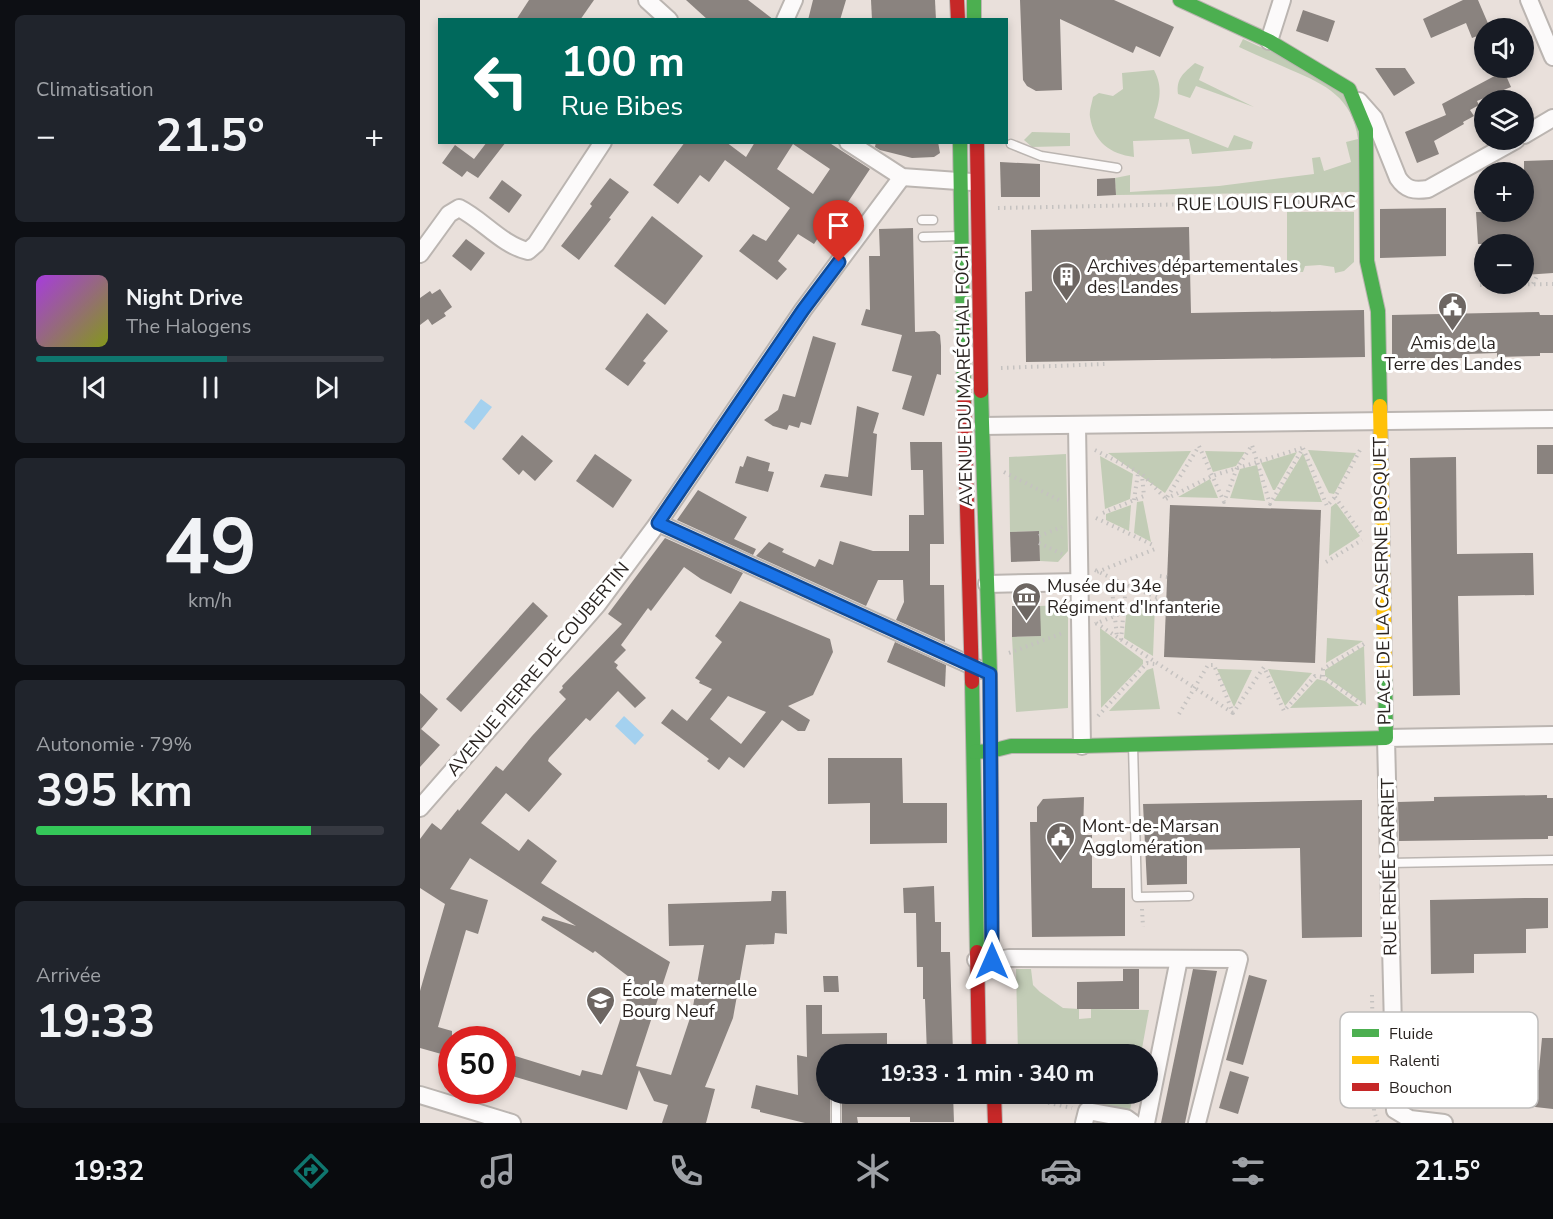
<!DOCTYPE html>
<html lang="fr">
<meta charset="utf-8">
<style>
:root{--surface:#171b24;--page:#20242c;--text:#f1f3f6;--muted:#9ea1a6;--line:#363941;--accent:#0f766e}
body{margin:0;font-family:"Nunito Sans",sans-serif;background:var(--page);color:var(--text);height:100vh;display:flex;flex-direction:column;font-size:22px;white-space:nowrap}
*{box-sizing:border-box;margin:0}
p{font-size:20px;color:var(--muted)}
.icon{flex:none;width:33px;height:33px;fill:none;stroke:currentColor;stroke-width:2;stroke-linecap:round;stroke-linejoin:round}
.map{position:relative;flex:1;overflow:hidden}
.side{display:flex;flex-direction:column;gap:15px;padding:15px;background:#0d0f14;width:420px}
.side>*{flex:none}
.top-card{position:absolute;left:18px;top:18px;width:570px;height:126px;border-radius:0px;box-shadow:0 3px 9px #0003;background:#00695c;color:#fff;overflow:hidden}
.buttons{position:absolute;left:1054px;top:18px;display:grid;gap:12px}
.buttons a{display:grid;place-items:center;width:60px;height:60px;border-radius:50%;background:var(--surface);box-shadow:0 3px 9px #0003;font-size:30px}
.speed{position:absolute;left:18px;top:1026px;display:flex;gap:12px;font-size:30px;font-weight:700;text-align:center}
.speed>*{display:grid;place-content:center;width:78px;height:78px;border-radius:50%;background:var(--surface);box-shadow:0 3px 9px #0003;line-height:1}
.speed .limit{border:9px solid #d22;background:#fff;color:#111}
.pin{position:absolute;display:grid;place-items:center;width:51px;height:51px;color:#fff;margin:-62px -26px;border-radius:50% 50% 50% 0;rotate:-45deg;box-shadow:0 0 6px #0007}
.pin .icon{rotate:45deg}
.me{position:absolute;width:66px;margin:-33px;rotate:0deg;stroke-linejoin:round;filter:drop-shadow(0 0 4px #0008)}
.turn{display:flex;align-items:center;gap:21px;height:126px;padding:0 24px;font-size:27px}
.turn .icon{width:78px;height:78px;stroke-width:2.5}
.turn b{display:block;font-size:42px;line-height:51px}
.big{font-size:45px;font-weight:700;line-height:1.1}
.side .widget{flex:1;display:flex;flex-direction:column;justify-content:center;gap:9px;min-width:0;padding:0 21px;border-radius:9px;background:var(--page)}
.side .dial{align-items:center;gap:0}
.dial b{font-size:78px;line-height:1}
.song{display:flex;align-items:center;gap:18px}
.cover{width:72px;height:72px;border-radius:9px;background:linear-gradient(135deg,hsl(280 70% 55%),hsl(70 70% 35%))}
.played{height:6px;border-radius:3px;background:linear-gradient(90deg,var(--accent) 55%,var(--line) 55%)}
.keys{display:flex;justify-content:space-around;direction:ltr}
.heat{display:flex;justify-content:space-between;align-items:center;font-size:33px;direction:ltr}
.charge{height:9px;border-radius:4px;background:linear-gradient(90deg,#34c759 79%,var(--line) 0)}
.trip{position:absolute;left:396px;top:1044px;width:342px;height:60px;border-radius:30px;background:var(--surface);box-shadow:0 3px 9px #0003;font-weight:700;line-height:60px;text-align:center}
.menu{display:flex;height:96px;justify-content:space-around;align-items:center;background:#090b0e;color:var(--muted)}
.menu .icon{width:42px;height:42px}
.menu .on{color:var(--accent)}
.menu b{font-size:27px;color:var(--text)}
main{display:flex;flex:1;min-height:0}
.map>svg:first-child{display:block}
.green{fill:#c2ccb6}
.water{fill:#a4d1ef}
.building{fill:#8a837f;fill-rule:evenodd}
.lines{fill:none;stroke-linecap:round;stroke-linejoin:round}
.lane-casing{stroke:#bbb5b1;stroke-width:11}
.street-casing{stroke:#bbb5b1;stroke-width:20}
.fast-casing{stroke:#bbb5b1;stroke-width:16}
.slow-casing{stroke:#bbb5b1;stroke-width:16}
.jam-casing{stroke:#bbb5b1;stroke-width:16}
.path{stroke:#c5c2c0;stroke-width:4;stroke-dasharray:1.5 4.5;stroke-linecap:butt}
.lane{stroke:#fcfafa;stroke-width:8}
.street{stroke:#fcfafa;stroke-width:16}
.fast{stroke:#4caf50;stroke-width:14}
.slow{stroke:#ffc107;stroke-width:14}
.jam{stroke:#c62828;stroke-width:14}
.route-casing{stroke:#114b97;stroke-width:15}
.route{stroke:#1a73e8;stroke-width:10}
.labels{text-anchor:middle;stroke-width:6;stroke-linejoin:round;paint-order:stroke}
.street-label{font-size:18px;fill:#2a2421;stroke:#fff}
.poi-label{font-size:18px;fill:#2a2421;stroke:#fff;text-anchor:start}
.key{fill:#fff;stroke:#bfbdbc;stroke-width:1.5}
.key-label{font-size:16px;fill:#2a2421}
</style>
<main>
<section class="side">
<div class="widget"><p>Climatisation</p>
<div class="heat"><a>−</a><b class="big">21.5°</b><a>+</a></div>
</div>
<div class="widget">
<div class="song"><i class="cover"></i><div><b>Night Drive</b><p>The Halogens</p></div></div>
<div class="played"></div>
<div class="keys"><svg class="icon" aria-label="previous" viewBox="0 0 24 24"><path d="M18 5L8 12l10 7zM5 5v14"/></svg><svg class="icon" aria-label="pause" viewBox="0 0 24 24"><path d="M8 5v14M16 5v14"/></svg><svg class="icon" aria-label="next" viewBox="0 0 24 24"><path d="M6 5l10 7-10 7zM19 5v14"/></svg></div>
</div>
<div class="widget dial"><b>49</b><p>km/h</p></div>
<div class="widget"><p>Autonomie · 79%</p><b class="big">395 km</b><div class="charge"></div></div>
<div class="widget"><p>Arrivée</p><b class="big">19:33</b></div>
</section>
<div class="map">
<svg width="1133" height="1123" viewBox="0 0 1133 1123">
<rect width="100%" height="100%" fill="#e9e0db"/>
<g class="green">
<path d="M823,39c37,18 110,41 118,88 3,21 0,44 0,65l-245,3 -1,-17 15,-3v17l89,-6 95,-12 -2,-16 8,-1 4,14 27,-9 -5,-20 12,-3c-6,-42 -32,-54 -67,-69 -18,-8 -35,-15 -52,-23z"/>
<path d="M775,63l9,4 -5,13 55,27 -58,-21 -6,12 -12,-4c-2,-16 6,-21 17,-31z"/>
<path d="M734,70c9,17 6,31 0,48l74,30 6,-13 19,7 -2,7 -59,5 -3,-15 -56,2 1,16c-24,-3 -40,-15 -44,-40 -1,-6 2,-14 3,-20l6,-4 14,3 10,-7 -1,-16z"/>
<path d="M612,132l38,1v13l-38,1 -8,-7z"/>
<path d="M867,212h67v50l-10,9 -9,2 -1,-6 -14,-2 -15,1 -2,6h-16z"/>
<path d="M888,450l48,3 -22,41 -5,-1z"/>
<path d="M771,451l-26,42 -57,-40z"/>
<path d="M785,451l40,1 -9,14 -23,6z"/>
<path d="M877,452l-22,38h-2l-12,-27z"/>
<path d="M883,453l19,49 -48,-1z"/>
<path d="M646,454l2,97 -10,11 -18,-1 -1,-30 -29,1 -1,-75z"/>
<path d="M680,456l33,18 -3,25 -25,10z"/>
<path d="M837,465l8,36 -35,-3 10,-29z"/>
<path d="M790,479l8,19 -40,-1z"/>
<path d="M723,501l8,41 -17,-9 3,-31z"/>
<path d="M916,503l24,33 -31,20 2,-49z"/>
<path d="M711,505l-2,26 -23,-11v-6z"/>
<path d="M639,605l9,5v98l-52,4 -4,-75 28,-1v-30z"/>
<path d="M735,605l-2,51 -29,-18 2,-23z"/>
<path d="M680,628l43,32v4l-42,44z"/>
<path d="M907,638l36,3 -37,22z"/>
<path d="M944,646l2,59 -41,-29v-6z"/>
<path d="M733,668l7,41 -51,2 38,-41z"/>
<path d="M797,669l35,1 -18,37z"/>
<path d="M848,669l44,4 -27,33z"/>
<path d="M897,679l8,2 34,25 -69,2z"/>
<path d="M596,969h15l2,16 7,7 23,16 16,1v10l12,-1v-9l58,1 -8,44h-123z"/>
<path d="M609,1094h104l-3,17z"/>
</g>
<g class="water">
<path d="M61,399l11,8 -18,23 -10,-8z"/>
<path d="M204,716l20,19 -9,10 -20,-19z"/>
</g>
<g class="building">
<path d="M109,0h65l-14,20h-64z"/>
<path d="M266,0h62l26,20h-66z"/>
<path d="M393,0h33l-6,20h-32z"/>
<path d="M451,0h64l1,20h-64z"/>
<path d="M600,0h94l60,27 -14,30 -24,-11 -3,7 -73,-34 2,71 -26,1 -9,-5 -4,-6z"/>
<path d="M1043,0h15l12,28h-5v5l-13,5 -6,-15 -35,15 -8,-19z"/>
<path d="M883,10l32,11 -7,21 -32,-11z"/>
<path d="M955,68h30l10,15 -21,13z"/>
<path d="M1084,71l7,16 -34,14 2,4 -9,5 4,6 -11,6 1,2 -30,17 5,13 -22,9 -12,-31 41,-17 -4,-11z"/>
<path d="M67,142h19l-28,36 -11,-7 -5,6 -20,-14 13,-18 19,14z"/>
<path d="M265,142h41l20,15 9,-15h73l42,27 -36,54 -4,-3 -16,24 -16,-10 -20,27 9,8 -10,11 -38,-29 14,-17 13,7 24,-33 -65,-48 -16,22 -9,-7 -22,29 -25,-19zM373,144l37,25 -17,25 -36,-25z"/>
<path d="M456,142h62l2,11 -6,4 -22,1 -32,-8 -5,-3z"/>
<path d="M1133,160v113l-29,2v-31h-46l-2,-32h48v-51z"/>
<path d="M580,162l40,2v33h-39z"/>
<path d="M190,178l19,14 -20,26 2,1 -32,41 -18,-14 31,-40 -2,-2z"/>
<path d="M695,178l1,17 -19,1v-17z"/>
<path d="M82,180l20,15 -13,18 -20,-15z"/>
<path d="M1026,208v48l-66,2v-49z"/>
<path d="M232,216l51,40 -38,49 -51,-39z"/>
<path d="M769,227l2,86 173,-3 1,47 -339,5 -1,-70 7,-1 -1,-61z"/>
<path d="M493,228l2,104 20,-1 5,4 1,11v29l-4,-1 -13,42 -22,-7 10,-33 -20,-5 10,-36 -41,-10 5,-16 4,1 -1,-54h11l-1,-27z"/>
<path d="M46,239l19,14 -14,18 -19,-15z"/>
<path d="M20,289l12,18 -8,6 2,3 -14,9 -4,-6 -8,6v-27l10,-7 2,3z"/>
<path d="M1119,312l1,3h13v38h-13v3l-43,1v-4l-30,1v4h-75v-43z"/>
<path d="M227,313l21,18 -25,30 3,2 -18,23 -23,-17z"/>
<path d="M393,336l23,7 -25,82 -10,-3 -2,6 -10,-3 -2,5 -14,-4 -9,-6 14,-10 5,-16 12,3z"/>
<path d="M437,406l22,7 -6,20 4,1 -5,62 -52,-9 5,-13 23,3z"/>
<path d="M102,435l31,26 -18,20 -12,-11 -4,5 -17,-16z"/>
<path d="M490,442h32l2,102h-14v41h14l1,57 -49,-22 8,-18 -1,-22h-25l-12,26 -110,-50 13,-14 15,7 -2,3 33,15 4,-8 14,6 7,-24 33,10h36v-36h15l-1,-45h-12z"/>
<rect x="1117" y="445" width="16" height="29"/>
<path d="M175,454l37,26 -19,28 -37,-27z"/>
<path d="M327,456l23,7 -2,8 6,1 -6,20 -33,-9 5,-17 3,1z"/>
<path d="M1036,457l1,97 76,-1 1,42 -76,1 2,99 -47,1 -3,-238z"/>
<path d="M278,490l49,27 -13,22 22,10 -3,6 -76,-35z"/>
<path d="M750,505l151,5 -6,153 -151,-6z"/>
<path d="M619,531l1,30 -29,1 -1,-30z"/>
<path d="M245,538l78,35 -12,21 -30,-15 -17,-12 -33,44 -3,-3 -27,37 5,5 -12,12 4,3 -2,3 30,30 -11,10 -17,-17 -28,30 -4,-3 -37,40 -1,3 14,13 -33,38 -23,-19 -25,30 38,28 9,-12 29,22 -16,22 129,79 -34,104 35,9 21,-63 12,-67 -35,1 -1,-42 103,-3 1,-10h14l1,43 -12,-1 -1,11 -28,1 -13,73 -28,69 10,2 -9,34h-44l6,-18 -14,-4 -15,-31 -12,40 -125,-37v-21l78,24 2,-6 20,5 31,-95 -38,-29 -2,2 -52,-33 2,-4 33,10 -106,-68 -20,31 38,11 -10,34 -12,-4 -28,97 14,4v26l-32,-9v-57l25,-87 -25,-16v-49l12,-16 9,7 17,-21 1,2 37,-45 7,5 29,-35 34,-37 -7,-7 4,-4 -1,-2 60,-62 -14,-10z"/>
<path d="M320,601l90,38 3,13 -20,43 -25,11 22,14 -5,11h-7l-16,-11 -38,48 -15,-11 -10,13 -12,-9 2,-2 -48,-36 11,-14 15,12 25,-32 -13,-6 1,-2 -5,-3 27,-36 -7,-6zM308,696l38,16 -25,32 -31,-25z"/>
<path d="M113,602l15,14 -87,96 -15,-13z"/>
<path d="M592,606h28l1,30 -29,1z"/>
<path d="M475,642l51,23 -1,22 -58,-25z"/>
<path d="M0,693l18,16 -17,20 19,16 -20,22z"/>
<path d="M408,758h74l1,45h44v40l-77,1v-41l-42,1z"/>
<path d="M1127,795v3h6v38h-5v3l-149,2 -1,-39 36,-1v-4z"/>
<path d="M664,797l-1,38h9v53h33v48l-93,1 -2,-115h7v-15l6,-8z"/>
<path d="M942,800v137l-60,1 -2,-90 -113,2v34l-40,1 -4,-81z"/>
<path d="M514,886l1,36h6v30h9l3,102h-26l-2,-55h-2v-32h-6l-1,-54h-12l-1,-25z"/>
<path d="M1105,898h23v30l-22,1v24l-52,1v19l-43,1 -1,-74z"/>
<path d="M703,969h16v40h-62v-27l46,-1z"/>
<path d="M773,969l24,2 -32,152h-24z"/>
<path d="M829,975l18,5 -24,85 -17,-5z"/>
<path d="M403,976h15l1,16h-15z"/>
<path d="M386,1005h16v29l65,-1v21h-61v40h4v29h-25l-45,-11v-2l-9,-2 5,-23 42,10 -1,-40 10,2z"/>
<path d="M1122,1038h11v71l-115,-13 5,-38 96,12z"/>
<path d="M810,1071l19,6 -11,37 -19,-6z"/>
<path d="M422,1094h111l1,28h-44v-5h-53l1,6h-16z"/>
</g>
<g class="lines">
<defs>
<g id="lane">
<path d="M591,144l30,12 76,12"/>
<path d="M502,220h11"/>
<path d="M503,237l38,-1"/>
<path d="M713,745l4,152 52,-1"/>
<path d="M969,863l164,-3"/>
<path d="M416,1094v29"/>
</g>
<g id="street">
<path d="M227,0l22,20"/>
<path d="M1109,0l24,57"/>
<path d="M365,20l9,-20"/>
<path d="M849,41l13,-41"/>
<path d="M939,101l15,17 24,60c8,12 16,13 30,11l88,-49"/>
<path d="M1104,135l29,-17"/>
<path d="M428,142l54,35 70,5"/>
<path d="M0,254l29,-40 10,-6c24,12 43,37 69,43l8,-7 67,-102"/>
<path d="M657,425l5,321"/>
<path d="M562,426l571,-7"/>
<path d="M238,523l323,147"/>
<path d="M567,584l93,-2"/>
<path d="M0,808l177,-203 61,-82 145,-213 99,-133"/>
<path d="M556,960l16,1 17,-3 230,1 -42,164"/>
<path d="M0,1095l92,28"/>
<path d="M664,1123l3,-12 39,7 7,5"/>
<path d="M726,1123l33,-164"/>
<path d="M1024,1123l-34,-4 -15,-9 -9,-372 167,-3"/>
</g>
<g id="fast">
<path d="M554,0v20"/>
<path d="M760,0l89,41 80,48 17,41 1,131 11,50 2,95"/>
<path d="M540,142l4,261"/>
<path d="M561,391l9,283 1,95"/>
<path d="M552,682l5,270"/>
<path d="M554,752l17,-1 20,-5h71l304,-8 -1,-67"/>
</g>
<path id="slow" d="M960,406l5,265"/>
<g id="jam">
<path d="M537,0l1,20"/>
<path d="M557,142l4,249"/>
<path d="M544,403l8,279"/>
<path d="M571,769l1,176"/>
<path d="M557,952l2,102"/>
<path d="M574,1094l1,29"/>
</g>
</defs>
<use href="#lane" class="lane-casing"/>
<use href="#street" class="street-casing"/>
<use href="#fast" class="fast-casing"/>
<use href="#slow" class="slow-casing"/>
<use href="#jam" class="jam-casing"/>
<g class="path">
<path d="M578,208l350,-7"/>
<path d="M1113,284l5,-10"/>
<path d="M1060,285l73,-1"/>
<path d="M581,368l105,-4"/>
<path d="M675,450l47,24 24,25 33,-53 25,56 13,-34 15,-23 18,59 33,-56 24,58 8,-9 25,-47"/>
<path d="M584,472l57,29"/>
<path d="M915,497l26,36"/>
<path d="M746,499l46,-23 90,-28"/>
<path d="M714,500l4,-27"/>
<path d="M683,513l41,-17 -2,-21"/>
<path d="M676,518l59,28"/>
<path d="M619,536l23,-9"/>
<path d="M619,543l23,11"/>
<path d="M906,562l36,-22"/>
<path d="M675,570l31,15 33,13 -64,26"/>
<path d="M677,572l58,-23"/>
<path d="M740,576l7,1"/>
<path d="M691,579l6,58"/>
<path d="M676,623l137,90"/>
<path d="M701,640l5,-55"/>
<path d="M944,644l-41,25v8l42,29"/>
<path d="M589,653l54,-20"/>
<path d="M759,714l29,-49h6l19,48 31,-46 20,44 31,-35 8,1"/>
<path d="M678,716l49,-53 8,1"/>
<path d="M722,909l1,18"/>
<path d="M952,995l2,116 4,12"/>
<path d="M1016,1079l6,-44 -3,-14"/>
<path d="M593,1095l59,13"/>
</g>
<use href="#lane" class="lane"/>
<use href="#street" class="street"/>
<use href="#fast" class="fast"/>
<use href="#slow" class="slow"/>
<use href="#jam" class="jam"/>
</g>
<g class="lines">
<defs>
<path id="route" d="M419,262l-36,48 -145,213 332,151 2,287"/>
</defs>
<use href="#route" class="route-casing"/>
<use href="#route" class="route"/>
</g>
<defs>
<symbol id="building-pin" viewBox="-11 -11 22 30"><path d="M0 17L-7.5 6A9.5 9.5 0 1 1 7.5 6Z" fill="#6d6662" stroke="#fff"/><path d="M-4-6H4V6H1V3H-1V6H-4ZM-2.5-4.3h1.7v1.8h-1.7ZM.8-4.3h1.7v1.8H.8ZM-2.5-1h1.7V.8h-1.7ZM.8-1h1.7V.8H.8Z" fill="#fff"/></symbol>
<symbol id="civic-pin" viewBox="-11 -11 22 30"><path d="M0 17L-7.5 6A9.5 9.5 0 1 1 7.5 6Z" fill="#6d6662" stroke="#fff"/><path d="M-.6-6.5H3V-4.5H.6V-3L4-1V1h2V6H-6V1h2V-1L-.6-3ZM-1.2 2.5V6h2.4V2.5Z" fill="#fff"/></symbol>
<symbol id="museum-pin" viewBox="-11 -11 22 30"><path d="M0 17L-7.5 6A9.5 9.5 0 1 1 7.5 6Z" fill="#6d6662" stroke="#fff"/><path d="M0-6L6-3V-2H-6V-3ZM-5-1h2V3h-2ZM-1-1h2V3h-2ZM3-1h2V3H3ZM-6 4H6V6H-6Z" fill="#fff"/></symbol>
<symbol id="school-pin" viewBox="-11 -11 22 30"><path d="M0 17L-7.5 6A9.5 9.5 0 1 1 7.5 6Z" fill="#6d6662" stroke="#fff"/><path d="M0-5L7-2L0 1L-7-2ZM-4 1L0 2.5L4 1V4Q0 6-4 4Z" fill="#fff"/></symbol>
</defs>
<g fill-rule="evenodd">
<use href="#building-pin" x="630" y="260" width="33" height="45"/>
<use href="#civic-pin" x="1016" y="290" width="33" height="45"/>
<use href="#museum-pin" x="590" y="580" width="33" height="45"/>
<use href="#civic-pin" x="624" y="820" width="33" height="45"/>
<use href="#school-pin" x="164" y="984" width="33" height="45"/>
</g>
<g class="labels">
<g class="street-label">
<text transform="translate(846 203) rotate(-1)" y="6">RUE LOUIS FLOURAC</text>
<text transform="translate(544 376) rotate(-91)" y="6">AVENUE DU MARÉCHAL FOCH</text>
<text transform="translate(962 581) rotate(-91)" y="6">PLACE DE LA CASERNE BOSQUET</text>
<text transform="translate(118 669) rotate(-50)" y="6">AVENUE PIERRE DE COUBERTIN</text>
<text transform="translate(969 867) rotate(-91)" y="6">RUE RENÉE DARRIET</text>
</g>
<g class="poi-label">
<text x="667" y="272">Archives départementales<tspan x="667" dy="21">des Landes</tspan></text>
<text x="1033" y="349" text-anchor="middle">Amis de la<tspan x="1033" dy="21">Terre des Landes</tspan></text>
<text x="627" y="592">Musée du 34e<tspan x="627" dy="21">Régiment d'Infanterie</tspan></text>
<text x="662" y="832">Mont-de-Marsan<tspan x="662" dy="21">Agglomération</tspan></text>
<text x="202" y="996">École maternelle<tspan x="202" dy="21">Bourg Neuf</tspan></text>
</g>
</g>
<rect x="920" y="1012" width="198" height="96" rx="9" class="key"/>
<rect x="932" y="1029" width="27" height="8" fill="#4caf50"/>
<rect x="932" y="1056" width="27" height="8" fill="#ffc107"/>
<rect x="932" y="1083" width="27" height="8" fill="#c62828"/>
<g class="key-label">
<text x="969" y="1039">Fluide</text>
<text x="969" y="1066">Ralenti</text>
<text x="969" y="1093">Bouchon</text>
</g>
</svg>
<div class="buttons">
<a><svg class="icon" aria-label="sound" viewBox="0 0 24 24"><path d="M4 9h4l5-4v14l-5-4H4zM17 9q2 3 0 6"/></svg></a>
<a><svg class="icon" aria-label="layers" viewBox="0 0 24 24"><path d="M12 4l9 5-9 5-9-5zM3 14l9 5 9-5"/></svg></a>
<a>+</a>
<a>−</a>
</div>
<div class="speed"><div class="limit">50</div></div>
<div class="pin" style="left:419px;top:262px;background:#d93025"><svg class="icon" aria-label="arrive" viewBox="0 0 24 24"><path d="M6 21V4h12l-3 4 3 4H6"/></svg></div>
<svg class="me" style="left:572px;top:961px" viewBox="-20 -20 40 40"><path d="M0-17L14 15 0 8-14 15z" fill="#1a73e8" stroke="#fff" stroke-width="4"/></svg>
<div class="trip">19:33 · 1 min · 340 m</div>
<div class="top-card">
<div class="turn"><svg class="icon" aria-label="left" viewBox="0 0 24 24"><path d="M17 20v-9H6M10 6l-5 5 5 5"/></svg><div><b>100 m</b>Rue Bibes</div></div>
</div>
</div>
</main>
<nav class="menu">
<b>19:32</b>
<svg class="icon on" aria-label="directions" viewBox="0 0 24 24"><path d="M12 3l9 9-9 9-9-9zM9 14v-3h6M13 9l2 2-2 2"/></svg>
<svg class="icon" aria-label="music" viewBox="0 0 24 24"><path d="M9 18V5l10-2v13"/><circle cx="6" cy="18" r="3"/><circle cx="16" cy="16" r="3"/></svg>
<svg class="icon" aria-label="phone" viewBox="0 0 24 24"><path d="M5 4h4l2 5-3 2q2 4 5 5l2-3 5 2v4C11 20 4 13 5 4z"/></svg>
<svg class="icon" aria-label="climate" viewBox="0 0 24 24"><path d="M12 3v18M4 7l16 10M4 17L20 7"/></svg>
<svg class="icon" aria-label="car" viewBox="0 0 24 24"><path d="M5 17H2v-5l4-1 3-4h7l3 4 3 1v5h-3M9 17h6M6 11h13"/><circle cx="7" cy="17" r="2"/><circle cx="17" cy="17" r="2"/></svg>
<svg class="icon" aria-label="filters" viewBox="0 0 24 24"><path d="M4 7h16M4 17h16"/><circle cx="9" cy="7" r="2"/><circle cx="15" cy="17" r="2"/></svg>
<b>21.5°</b>
</nav>
